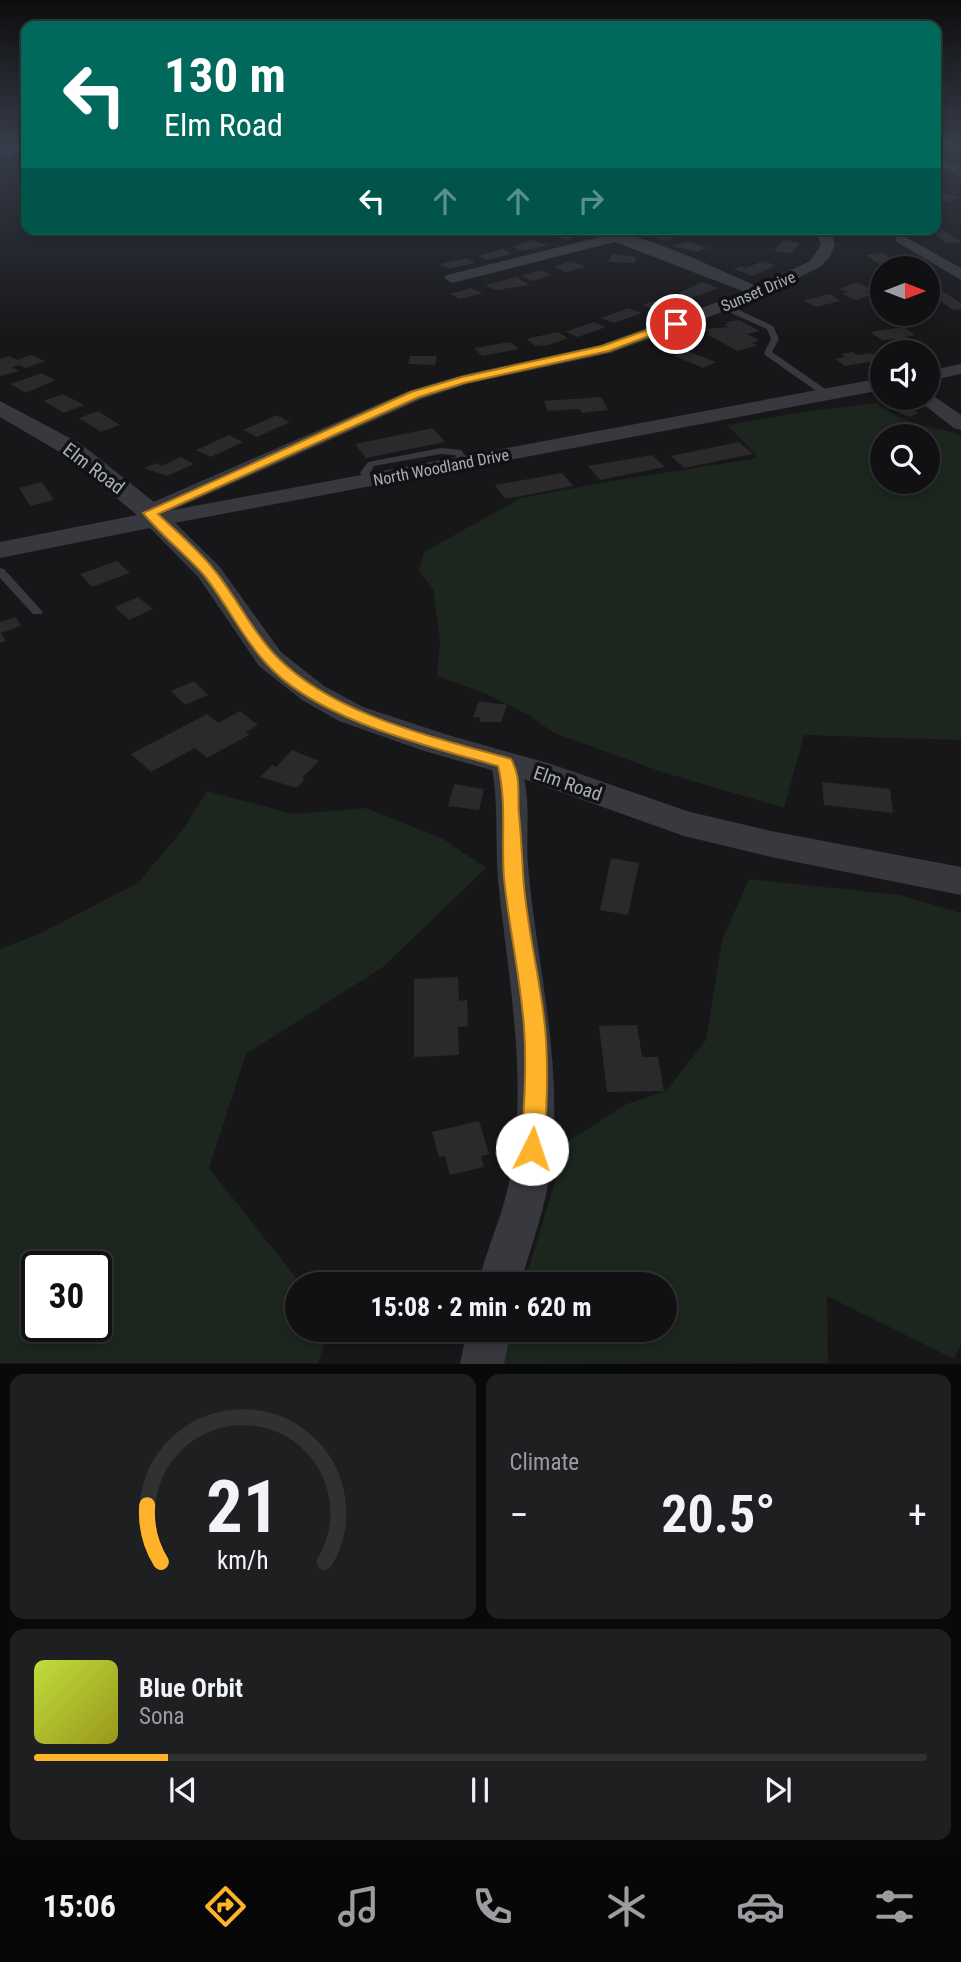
<!DOCTYPE html>
<meta charset="utf-8">
<style>
:root{--surface:#111113;--page:#1e1f21;--text:#f1f3f6;--muted:#9c9da0;--line:#303133;--accent:#feb32a}
body{margin:0;font-family:"Roboto Condensed",sans-serif;background:var(--page);color:var(--text);height:100vh;display:flex;flex-direction:column;font-size:26px;white-space:nowrap}
*{box-sizing:border-box;margin:0}
p{font-size:23px;color:var(--muted)}
.icon{flex:none;width:38px;height:38px;fill:none;stroke:currentColor;stroke-width:2;stroke-linecap:round;stroke-linejoin:round}
.map{position:relative;height:1364px;overflow:hidden}
.side{display:flex;flex-direction:column;gap:10px;padding:10px;background:#09090a;flex:1}
.side>*{flex:none}
.hud{position:absolute;left:21px;top:21px;width:920px;height:214px;border-radius:14px;box-shadow:0 4px 10px #0003,0 0 0 2px var(--line);background:#00695c;color:#fff;overflow:hidden}
.needle{width:46px;rotate:90deg}
.fabs{position:absolute;left:870px;top:256px;display:grid;gap:14px}
.fabs a{display:grid;place-items:center;width:70px;height:70px;border-radius:50%;background:var(--surface);box-shadow:0 4px 10px #0003,0 0 0 2px var(--line);font-size:35px}
.speed{position:absolute;left:21px;top:1251px;display:flex;gap:14px;font-size:35px;font-weight:700;text-align:center}
.speed>*{display:grid;place-content:center;width:91px;height:91px;border-radius:50%;background:var(--surface);box-shadow:0 4px 10px #0003,0 0 0 2px var(--line);line-height:1}
.speed .limit{border:4px solid #111;border-radius:10px;background:#fff;color:#111}
.pin{position:absolute;display:grid;place-items:center;width:60px;height:60px;color:#fff;margin:-30px;border:4px solid #fff;border-radius:50%;box-shadow:0 2px 7px #0007}
.me{position:absolute;width:77px;margin:-38px;rotate:4deg;stroke-linejoin:round;filter:drop-shadow(0 0 5px #0008)}
.turn{display:flex;align-items:center;gap:24px;height:147px;padding:0 28px;font-size:32px}
.turn .icon{width:91px;height:91px;stroke-width:2.5}
.turn b{display:block;font-size:49px;line-height:60px}
.lanes{display:flex;align-items:center;height:66px;padding:0 28px;background:#0003;justify-content:center;gap:35px;direction:ltr}
.lanes .off{opacity:.35}
.big{font-size:52px;font-weight:700;line-height:1.1}
.side .tile{flex:1;display:flex;flex-direction:column;justify-content:center;gap:10px;min-width:0;padding:0 24px;border-radius:14px;background:var(--page)}
.side .dial{align-items:center;gap:0}
.dial svg{height:182px;overflow:visible;fill:none;stroke:var(--line);stroke-width:7;stroke-linecap:round;text-anchor:middle}
.dial text{fill:var(--text);stroke:none}
.song{display:flex;align-items:center;gap:21px}
.cover{width:84px;height:84px;border-radius:10px;background:linear-gradient(135deg,hsl(70 70% 55%),hsl(60 70% 35%))}
.played{height:7px;border-radius:4px;background:linear-gradient(90deg,var(--accent) 15%,var(--line) 15%)}
.keys{display:flex;justify-content:space-around;direction:ltr}
.heat{display:flex;justify-content:space-between;align-items:center;font-size:38px;direction:ltr}
.side .tiles{flex:1;display:grid;gap:10px;grid-template-columns:1fr 1fr}
.tile:last-child{grid-column:span 2}
.trip{position:absolute;left:285px;top:1272px;width:392px;height:70px;border-radius:35px;background:var(--surface);box-shadow:0 4px 10px #0003,0 0 0 2px var(--line);font-weight:700;line-height:70px;text-align:center}
.menu{display:flex;height:112px;justify-content:space-around;align-items:center;background:#070708;color:var(--muted)}
.menu .icon{width:49px;height:49px}
.menu .current{color:var(--accent)}
.menu b{font-size:32px;color:var(--text)}
.map>svg:first-child{display:block}
.green{fill:#1c251e;fill-rule:evenodd}
.building{fill:#2a2a2d}
.lines{fill:none;stroke-linecap:round;stroke-linejoin:round}
.service{fill:#38393e;fill-rule:evenodd}
.minor{fill:#38393e;fill-rule:evenodd}
.tertiary{fill:#38393e;fill-rule:evenodd}
.secondary{fill:#45484f;fill-rule:evenodd}
.route{fill:#feb32a;stroke:#a5741b;stroke-width:2}
.labels{text-anchor:middle;stroke-width:7;stroke-linejoin:round;paint-order:stroke}
.far-street-label{font-size:16px;fill:#a8aeba;stroke:#121214}
.street-label{font-size:19px;fill:#a8aeba;stroke:#121214}
</style>
<div class="map">
<svg width="961" height="1364" viewBox="0 0 961 1364">
<rect width="100%" height="100%" fill="#171719"/>
<g class="green">
<path d="M876,403c13,9 25,16 41,21 15,5 29,4 44,12v304l-157,-5 -20,73 -122,-36 -108,-39 -24,-17 -43,-22 -50,-18 3,-35 -7,-52 -14,-18 5,-19 97,-54 102,-19 129,-20 5,-3 -30,-31 81,-14zM882,436h46v45h-46z"/>
<path d="M207,791l86,23 73,-6 77,31 43,29 -103,99 -137,87 -37,114 92,116h-3v46h31l-11,33h-318v-414l39,-15 99,-51 46,-55zM37,1267h59v59h-59z"/>
<path d="M749,879l151,16 61,18v431l-7,15 -127,-63 1,67 -328,1 10,-34h155v-46h-141l43,-142 60,-38 39,-13 40,-51 16,-100z"/>
</g>
<g class="building">
<path d="M936,191l23,6 -11,5 -12,-4z"/>
<path d="M939,228l22,13v1l-14,1 -19,-14z"/>
<path d="M547,229l14,1 17,6 -11,4 -27,-8z"/>
<path d="M651,231l24,7 -9,3 -24,-7z"/>
<path d="M531,240l17,5 -25,6 -10,-4z"/>
<path d="M784,240l16,3 -9,10 -17,-2z"/>
<path d="M687,241l20,7 -10,4 -24,-6z"/>
<path d="M503,249l9,5 -25,6 -9,-4z"/>
<path d="M882,253l7,4 15,10 -19,1 -19,-13z"/>
<path d="M612,254l24,3 -1,6 -27,-1z"/>
<path d="M467,258l9,5 -27,6 -9,-5z"/>
<path d="M571,261l15,6 -21,5 -11,-5z"/>
<path d="M763,261l13,4 -23,11 -20,-7 8,-3 5,2z"/>
<path d="M539,270l13,5 -20,6 -10,-5z"/>
<path d="M516,277l14,8 -34,5 -11,-5z"/>
<path d="M702,282l16,6 -27,10 -12,-5z"/>
<path d="M857,282l15,7 -7,2 9,3 -18,6 -14,-6 6,-2 -9,-3z"/>
<path d="M471,288l12,5 -23,6 -10,-5z"/>
<path d="M944,292l17,11v6l-8,1 -24,-17z"/>
<path d="M830,294l10,7 -24,6 -13,-7z"/>
<path d="M668,296l12,5 -24,9 -13,-5z"/>
<path d="M629,308l13,5 -28,10 -13,-5z"/>
<path d="M739,320l21,11 -13,3 12,6 -7,3 5,2 -19,6 -32,-17 4,-1 -4,-4 23,-2 -5,-2 4,-2 -3,-1z"/>
<path d="M593,322l13,5 -28,10 -13,-5z"/>
<path d="M904,327l11,8 -10,2 3,1 -26,2 -12,-8z"/>
<path d="M558,332l10,6 -19,7 -13,1 -10,-7z"/>
<path d="M510,342l9,7 -37,7 -8,-8z"/>
<path d="M687,351l29,11 -13,6 -29,-12z"/>
<path d="M853,352l4,3 14,-2 11,7 -37,6 -10,-7 10,-2 -4,-3z"/>
<path d="M31,355l14,6 -19,7 -7,-3 -7,2 7,4 -19,5v-17l9,-3 8,4z"/>
<path d="M410,356h27l-2,9 -27,-1z"/>
<path d="M42,373l13,7 -29,13 -16,-9z"/>
<path d="M63,394l21,11 -20,8 -20,-12z"/>
<path d="M601,397l7,13 -26,3 -3,-4 -31,2 -4,-10z"/>
<path d="M897,401l12,5 -3,1 13,6 -10,4 -25,-11z"/>
<path d="M98,411l22,14 -19,7 -22,-14z"/>
<path d="M277,415l13,7 -33,15 -14,-7z"/>
<path d="M433,428l12,14 -79,16 -11,-14z"/>
<path d="M229,435l14,7 -32,15 -15,-7z"/>
<path d="M739,442l14,12 -69,14 -13,-12z"/>
<path d="M652,455l13,12 -65,13 -12,-14z"/>
<path d="M181,457l13,7 -27,12 -23,-8 13,-5 5,3z"/>
<path d="M562,473l11,13 -68,13 -10,-14z"/>
<path d="M42,482l12,18 -24,6 -11,-18z"/>
<path d="M117,561l13,12 -38,14 -12,-13z"/>
<path d="M138,597l15,12 -24,11 -14,-13z"/>
<path d="M16,617l5,9 -20,7 5,8 -6,2v-21z"/>
<path d="M194,681l14,14 -23,10 -14,-14z"/>
<path d="M479,701l28,4 -6,17h-22l2,-4 -8,-1z"/>
<path d="M240,711l18,14 -12,7 3,3 -42,23 -12,-10 -44,24 -20,-18 76,-40 11,9z"/>
<path d="M292,750l27,11 -17,17 3,1 -8,9 -37,-11 12,-12 4,2z"/>
<path d="M822,782l68,7 3,24 -69,-8z"/>
<path d="M454,784l30,5 -5,21 -31,-4z"/>
<path d="M611,858l28,5 -11,52 -28,-5z"/>
<path d="M458,977l1,24 8,-1 1,26 -10,1 1,28 -45,2v-78z"/>
<path d="M637,1025l5,32h16l6,34 -57,1 -8,-66z"/>
<path d="M479,1121l10,33 -8,2 3,11 -34,8 -5,-19 -6,1 -7,-25z"/>
</g>
<g class="lines">
<g class="service">
<path d="M720,304h6l47,22 6,13 -7,13 59,41v4h-6l-60,-42 -1,-2 7,-14 -4,-10 -47,-21z"/>
<path d="M441,448l20,2 9,13 -2,2h-6l-7,-10 -14,-1 -67,12 -4,7 6,8 -5,3 -3,-1 -8,-10 8,-11z"/>
<path d="M0,568l4,1 37,41 2,2 -2,2h-8l-33,-36z"/>
</g>
<g class="minor">
<path d="M936,156l25,12v9l-25,-12z"/>
<path d="M585,229c55,0 121,36 172,57l53,-25 11,-16 -5,-16h14l5,16 -6,13 -9,9 -71,35 -138,51 -144,31 -45,15 -249,111 709,-132v12l-713,134 -8,-2 -2,-6 -9,3 -8,-2 -3,-5 3,-5 266,-116 54,-16 138,-30 145,-53 -130,-50 -163,41 -8,-5 3,-3 153,-38z"/>
<path d="M902,235l59,33v12l-64,-38 -2,-3 2,-3z"/>
<path d="M961,364v10l-33,7v-10z"/>
<path d="M928,392l33,23v15l-7,-2 -35,-27 -2,-4h11z"/>
<path d="M505,754l10,2c19,30 10,76 13,110 9,102 37,202 22,306 -5,38 -19,75 -30,112h-42c9,-37 27,-73 33,-112 17,-97 -3,-195 -13,-292 -3,-39 1,-78 -7,-117l4,-7z"/>
<path d="M467,1330h44l-7,34h-44z"/>
</g>
<path class="tertiary" d="M0,401l81,43 73,58 65,64 62,86 43,34 39,21 85,28 103,29 139,48 81,19 190,36v28l-190,-38 -87,-21 -157,-56 -103,-29 -85,-30 -37,-21 -43,-34 -60,-88 -49,-50 -150,30v-16l137,-27 -74,-61 -63,-37z"/>
<path class="secondary" d="M26,145v8l-26,3v-10z"/>
</g>
<linearGradient id="sky" x2="0" y2="1"><stop stop-color="#0d0d0e"/><stop offset="0.43" stop-color="#363c49"/><stop offset="1" stop-color="#363c49" stop-opacity="0"/></linearGradient>
<rect width="961" height="335" fill="url(#sky)"/>
<path class="route" d="M673,321l8,3 -72,27 -145,32 -45,14 -261,117c19,18 41,36 57,57 22,27 38,62 63,87 58,58 156,79 233,101 11,19 6,36 8,56 2,20 3,39 4,59 3,51 17,102 22,153 4,41 2,81 -1,122l-3,7 -9,4 -8,-4 -3,-7c3,-41 6,-81 3,-123 -4,-50 -15,-99 -20,-148 -3,-37 3,-76 -6,-112 -71,-20 -184,-47 -233,-104 -24,-26 -39,-60 -62,-88 -19,-21 -42,-39 -60,-61l268,-121 51,-15 140,-31z"/>
<g class="labels">
<g class="far-street-label">
<text transform="translate(758 291) rotate(-23)" y="6">Sunset Drive</text>
<text transform="translate(441 467) rotate(-11)" y="6">North Woodland Drive</text>
</g>
<g class="street-label">
<text transform="translate(94 468) rotate(37)" y="7">Elm Road</text>
<text transform="translate(568 783) rotate(19)" y="7">Elm Road</text>
</g>
</g>
</svg>
<div class="fabs">
<a><svg class="needle" viewBox="-14 -14 28 28"><path d="M0-13l5 13h-10z" fill="#e53935"/><path d="M0 13l5-13h-10z" fill="#9c9da0"/></svg></a>
<a><svg class="icon" aria-label="sound" viewBox="0 0 24 24"><path d="M4 9h4l5-4v14l-5-4H4zM17 9q2 3 0 6"/></svg></a>
<a><svg class="icon" aria-label="search" viewBox="0 0 24 24"><circle cx="10" cy="10" r="6"/><path d="M15 15l6 6"/></svg></a>
</div>
<div class="speed"><div class="limit">30</div></div>
<div class="pin" style="left:676px;top:324px;background:#d93025"><svg class="icon" aria-label="arrive" viewBox="0 0 24 24"><path d="M6 21V4h12l-3 4 3 4H6"/></svg></div>
<svg class="me" style="left:532px;top:1149px" viewBox="-20 -20 40 40"><circle r="19" fill="#fff"/><path d="M0-13L10 11 0 6-10 11z" fill="#feb32a"/></svg>
<div class="trip">15:08 · 2 min · 620 m</div>
<div class="hud">
<div class="turn"><svg class="icon" aria-label="left" viewBox="0 0 24 24"><path d="M17 20v-9H6M10 6l-5 5 5 5"/></svg><div><b>130 m</b>Elm Road</div></div>
<div class="lanes"><svg class="icon" aria-label="left" viewBox="0 0 24 24"><path d="M17 20v-9H6M10 6l-5 5 5 5"/></svg><svg class="icon off" aria-label="ahead" viewBox="0 0 24 24"><path d="M12 20V5M6 11l6-6 6 6"/></svg><svg class="icon off" aria-label="ahead" viewBox="0 0 24 24"><path d="M12 20V5M6 11l6-6 6 6"/></svg><svg class="icon off" aria-label="right" viewBox="0 0 24 24"><path d="M7 20v-9h11M14 6l5 5-5 5"/></svg></div>
</div>
</div>
<section class="side">
<div class="tiles">
<div class="tile dial"><svg viewBox="0 0 100 80">
<path d="M14 69A42 42 0 1 1 86 69"/>
<path d="M14 69A42 42 0 0 1 8 44" stroke="#feb32a"/>
<text x="50" y="56" font-size="32" font-weight="700">21</text>
<text x="50" y="72" font-size="11">km/h</text>
</svg></div>
<div class="tile"><p>Climate</p>
<div class="heat"><a>−</a><b class="big">20.5°</b><a>+</a></div>
</div>
<div class="tile">
<div class="song"><i class="cover"></i><div><b>Blue Orbit</b><p>Sona</p></div></div>
<div class="played"></div>
<div class="keys"><svg class="icon" aria-label="previous" viewBox="0 0 24 24"><path d="M18 5L8 12l10 7zM5 5v14"/></svg><svg class="icon" aria-label="pause" viewBox="0 0 24 24"><path d="M8 5v14M16 5v14"/></svg><svg class="icon" aria-label="next" viewBox="0 0 24 24"><path d="M6 5l10 7-10 7zM19 5v14"/></svg></div>
</div>
</div>
</section>
<nav class="menu">
<b>15:06</b>
<svg class="icon current" aria-label="directions" viewBox="0 0 24 24"><path d="M12 3l9 9-9 9-9-9zM9 14v-3h6M13 9l2 2-2 2"/></svg>
<svg class="icon" aria-label="music" viewBox="0 0 24 24"><path d="M9 18V5l10-2v13"/><circle cx="6" cy="18" r="3"/><circle cx="16" cy="16" r="3"/></svg>
<svg class="icon" aria-label="phone" viewBox="0 0 24 24"><path d="M5 4h4l2 5-3 2q2 4 5 5l2-3 5 2v4C11 20 4 13 5 4z"/></svg>
<svg class="icon" aria-label="climate" viewBox="0 0 24 24"><path d="M12 3v18M4 7l16 10M4 17L20 7"/></svg>
<svg class="icon" aria-label="car" viewBox="0 0 24 24"><path d="M5 17H2v-5l4-1 3-4h7l3 4 3 1v5h-3M9 17h6M6 11h13"/><circle cx="7" cy="17" r="2"/><circle cx="17" cy="17" r="2"/></svg>
<svg class="icon" aria-label="filters" viewBox="0 0 24 24"><path d="M4 7h16M4 17h16"/><circle cx="9" cy="7" r="2"/><circle cx="15" cy="17" r="2"/></svg>
</nav>
